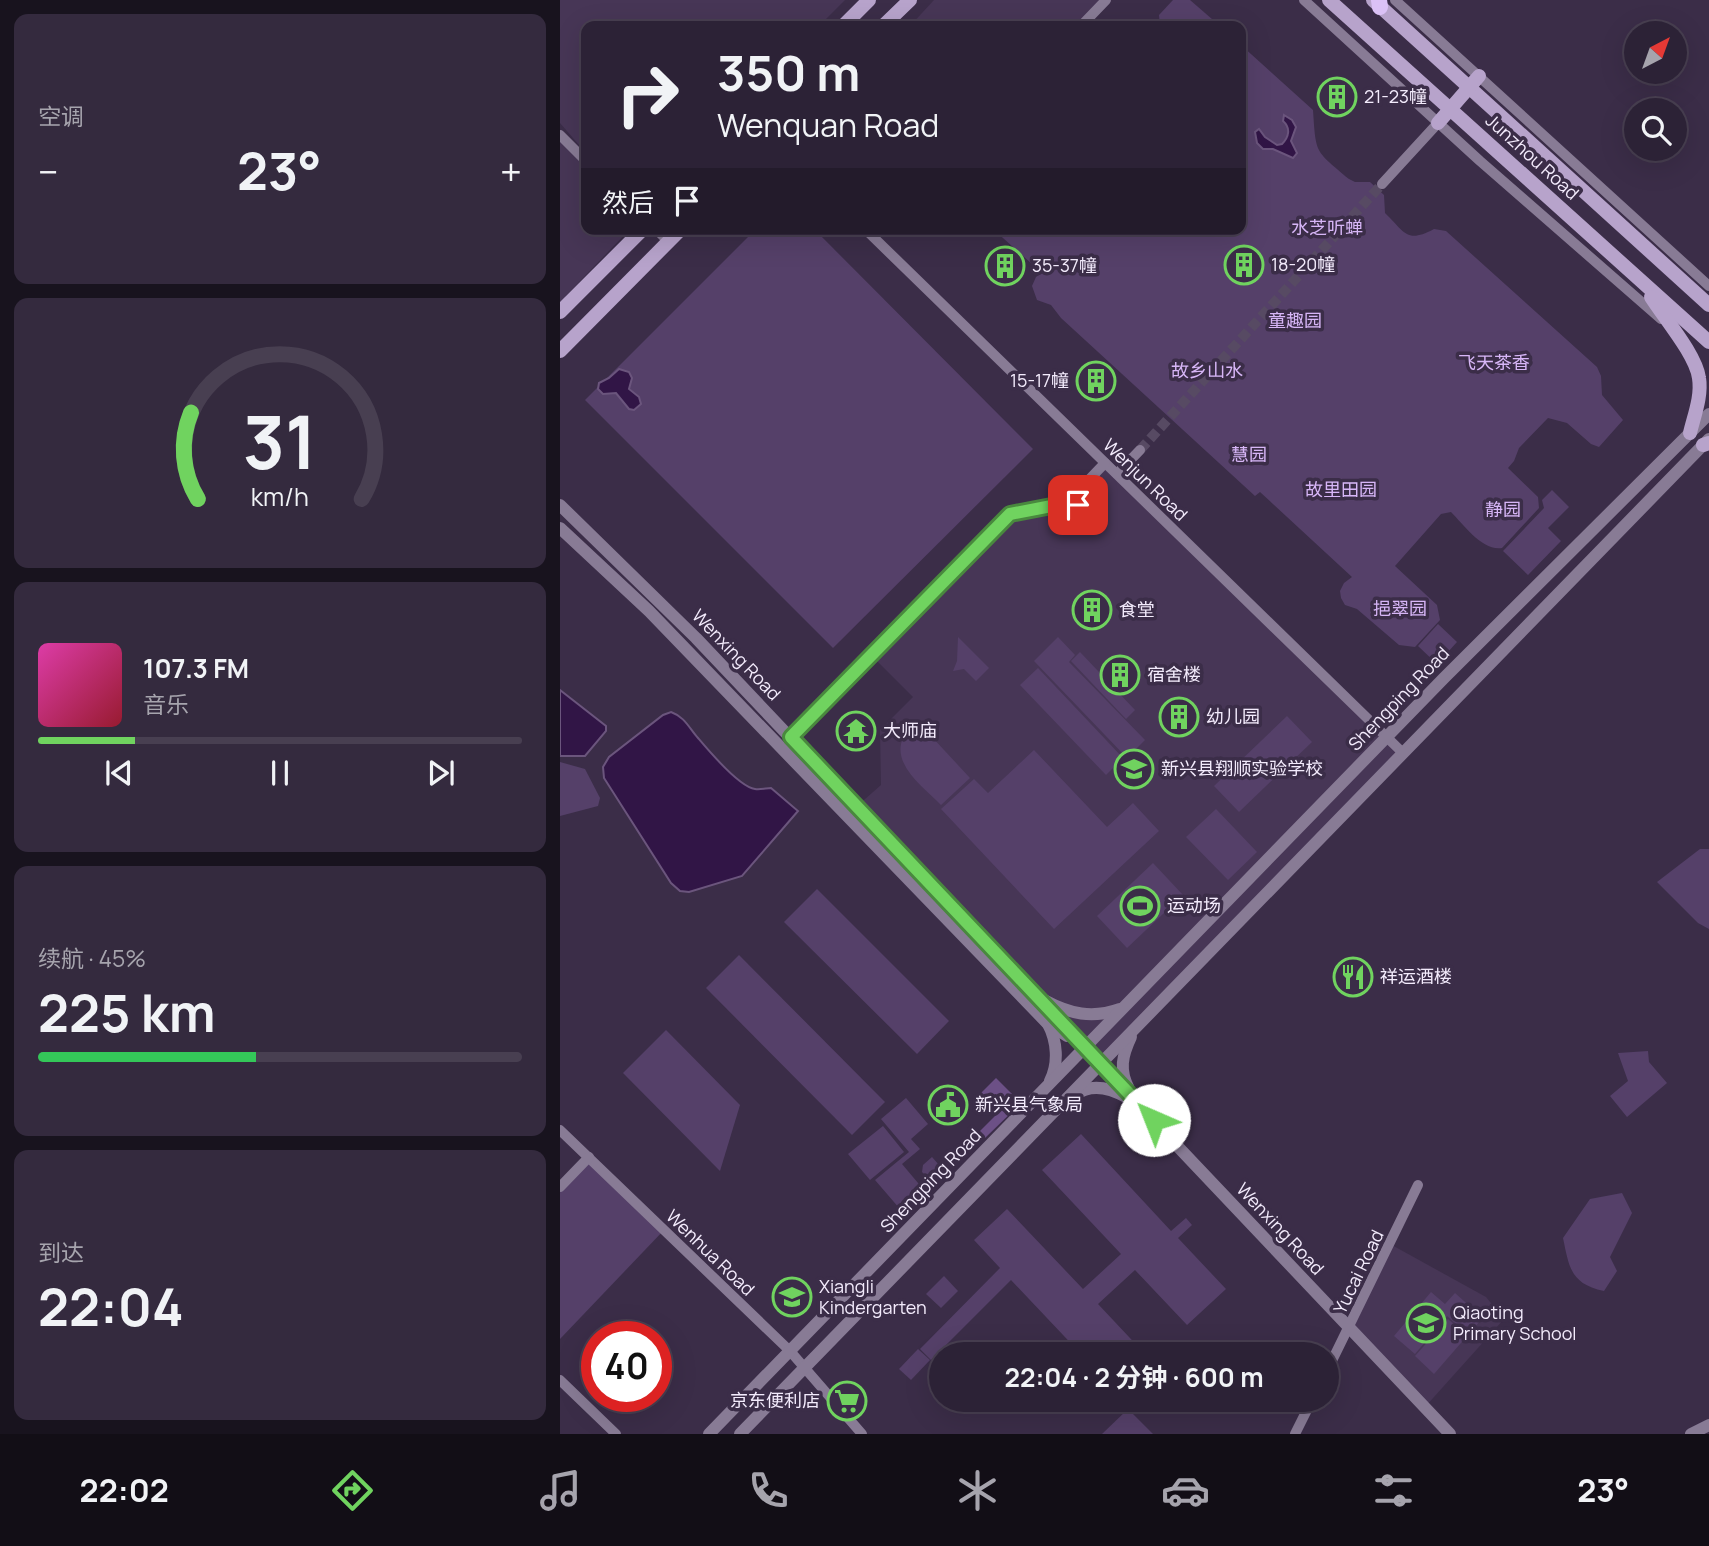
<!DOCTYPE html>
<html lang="zh">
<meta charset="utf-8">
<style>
:root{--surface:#2c2236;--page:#342a3e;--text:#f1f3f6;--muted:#a6a4ad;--line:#483f51;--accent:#70d35f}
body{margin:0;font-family:Manrope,"Noto Sans SC",sans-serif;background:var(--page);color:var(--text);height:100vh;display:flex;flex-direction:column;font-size:26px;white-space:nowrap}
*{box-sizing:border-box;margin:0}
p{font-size:23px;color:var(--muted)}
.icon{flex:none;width:38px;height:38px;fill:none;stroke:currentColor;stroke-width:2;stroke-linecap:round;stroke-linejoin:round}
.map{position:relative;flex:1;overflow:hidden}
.sheet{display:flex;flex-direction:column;gap:14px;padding:14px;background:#18131e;width:560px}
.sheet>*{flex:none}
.banner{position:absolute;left:21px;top:21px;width:665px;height:214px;border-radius:14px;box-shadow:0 7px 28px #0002,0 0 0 2px var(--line);background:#2c2236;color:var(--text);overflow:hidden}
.needle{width:46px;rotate:41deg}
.buttons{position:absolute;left:1064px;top:21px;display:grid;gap:14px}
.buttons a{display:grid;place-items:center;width:63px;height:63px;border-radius:50%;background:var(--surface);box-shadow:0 7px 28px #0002,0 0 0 2px var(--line);font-size:35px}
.speed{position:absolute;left:21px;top:1321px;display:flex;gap:14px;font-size:35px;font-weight:700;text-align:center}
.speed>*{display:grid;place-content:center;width:91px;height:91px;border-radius:50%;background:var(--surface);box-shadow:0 7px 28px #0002,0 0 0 2px var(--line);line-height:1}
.speed .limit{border:10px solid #d22;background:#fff;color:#111}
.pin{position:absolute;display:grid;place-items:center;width:60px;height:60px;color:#fff;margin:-30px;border-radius:14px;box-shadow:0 4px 10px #0006}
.me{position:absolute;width:77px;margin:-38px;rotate:316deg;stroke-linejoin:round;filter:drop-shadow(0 0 5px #0008)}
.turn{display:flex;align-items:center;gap:24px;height:147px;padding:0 21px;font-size:32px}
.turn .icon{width:91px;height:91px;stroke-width:2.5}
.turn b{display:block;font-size:49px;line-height:60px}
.then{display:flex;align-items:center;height:66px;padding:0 21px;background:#0003;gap:14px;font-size:26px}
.big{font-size:52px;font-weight:700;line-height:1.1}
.sheet .card{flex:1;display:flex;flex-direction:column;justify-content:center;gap:10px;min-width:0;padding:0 24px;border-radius:14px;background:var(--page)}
.sheet .dial{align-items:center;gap:0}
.dial svg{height:182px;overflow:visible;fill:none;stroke:var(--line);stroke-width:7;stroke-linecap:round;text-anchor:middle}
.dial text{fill:var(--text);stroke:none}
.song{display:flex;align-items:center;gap:21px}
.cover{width:84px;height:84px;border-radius:10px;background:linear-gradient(135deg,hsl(320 70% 55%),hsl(350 70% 35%))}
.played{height:7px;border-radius:4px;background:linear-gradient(90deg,var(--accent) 20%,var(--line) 20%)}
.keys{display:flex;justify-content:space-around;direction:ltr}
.heat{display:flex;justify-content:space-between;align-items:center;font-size:38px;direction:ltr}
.charge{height:10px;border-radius:5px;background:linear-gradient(90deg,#34c759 45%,var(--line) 0)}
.trip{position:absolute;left:369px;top:1342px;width:410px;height:70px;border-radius:35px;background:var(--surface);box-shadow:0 7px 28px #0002,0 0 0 2px var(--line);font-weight:700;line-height:70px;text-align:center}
.menu{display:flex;height:112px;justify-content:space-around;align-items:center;background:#120e16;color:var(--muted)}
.menu .icon{width:49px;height:49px}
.menu .selected{color:var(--accent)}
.menu b{font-size:32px;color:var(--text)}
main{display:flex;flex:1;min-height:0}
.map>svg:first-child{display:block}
.built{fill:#473656}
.green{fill:#554069}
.forest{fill:#6c5086}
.water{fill:#311546;stroke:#6b557d;stroke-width:2}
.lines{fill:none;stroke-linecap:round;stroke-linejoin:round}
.minor-tunnel{stroke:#574a63;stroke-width:10;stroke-dasharray:10 5;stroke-linecap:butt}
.minor{stroke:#887b95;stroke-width:10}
.tertiary{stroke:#887b95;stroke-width:12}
.secondary{stroke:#b7a3cb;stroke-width:14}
.primary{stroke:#dbc1f6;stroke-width:16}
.route-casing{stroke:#49893e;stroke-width:18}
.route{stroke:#70d35f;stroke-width:12}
.labels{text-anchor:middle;stroke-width:7;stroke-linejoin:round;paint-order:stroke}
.poi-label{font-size:18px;fill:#f3ebfc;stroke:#3b2d48;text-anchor:start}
.street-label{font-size:18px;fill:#f3ebfc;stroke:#3b2d48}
.park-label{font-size:18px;fill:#d7b6f7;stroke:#3b2d48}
</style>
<main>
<section class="sheet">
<div class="card"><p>空调</p>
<div class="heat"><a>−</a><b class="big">23°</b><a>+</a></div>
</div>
<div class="card dial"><svg viewBox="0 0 100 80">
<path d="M14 69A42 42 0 1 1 86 69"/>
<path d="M14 69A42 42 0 0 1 11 31" stroke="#70d35f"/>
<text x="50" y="56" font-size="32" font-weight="700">31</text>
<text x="50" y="72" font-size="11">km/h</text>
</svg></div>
<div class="card">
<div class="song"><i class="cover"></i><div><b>107.3 FM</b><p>音乐</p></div></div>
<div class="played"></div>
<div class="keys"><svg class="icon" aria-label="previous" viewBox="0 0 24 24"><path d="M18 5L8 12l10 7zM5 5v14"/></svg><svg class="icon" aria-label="pause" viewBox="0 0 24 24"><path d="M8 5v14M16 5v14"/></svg><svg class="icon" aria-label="next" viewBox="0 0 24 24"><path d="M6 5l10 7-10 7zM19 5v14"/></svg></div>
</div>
<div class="card"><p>续航 · 45%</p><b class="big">225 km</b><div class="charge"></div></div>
<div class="card"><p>到达</p><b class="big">22:04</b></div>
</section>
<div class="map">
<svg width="1149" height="1434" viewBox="0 0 1149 1434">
<rect width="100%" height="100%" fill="#3b2d48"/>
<g class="built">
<path d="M0,0h285l-26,26h-233v127l-26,-30z"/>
<path d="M374,0h172l-25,26h-171z"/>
<path d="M0,135l26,26v68h44l-70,73z"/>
<path d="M545,463l298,290 -303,311 -244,-257 25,-22 -1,-55 33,-33 -42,-42 139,-141 57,-11z"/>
<path d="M830,1244l96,53 18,22 -79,88 -75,-79z"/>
</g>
<g class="green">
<path d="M613,0h17l30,26h-60l-1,-11z"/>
<path d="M681,45l72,65c3,45 2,40 36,69l6,3h15l14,13 1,18c20,19 21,31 49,16l12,2 151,136 4,9 1,19 21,25 -24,27 -8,-3 -24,-21 -19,-5 -29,30 -5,13 -6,7 30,29 1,11 -37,40c-20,3 -38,-23 -51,-36l-10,2 -46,52 42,39 3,15 -25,27 -16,-2 -42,-36 -12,-4 -4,-7 -1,-7 4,-8 8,-6 -92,-85 -5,4 -194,-178 -10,-13 -14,-5 -5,-14 4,-9 6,-4 -49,-44h248z"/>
<path d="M196,229h58l219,220 -200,199 -248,-248z"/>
<path d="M992,490l17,17 -21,21 13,13 -33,34 -25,-24 41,-43 -2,-8z"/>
<path d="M878,624l19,18 -20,22 -19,-18z"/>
<path d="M398,637l31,31 -13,13 -12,-12 -11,2 4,-10z"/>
<path d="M498,637l17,18 -6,7 76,78 -18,18 -93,-97z"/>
<path d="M520,652l55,58 -9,9 -55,-58z"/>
<path d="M478,668l85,90 -17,17 -86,-90z"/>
<path d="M727,716l25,26 -73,70 -25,-26z"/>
<path d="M359,723l51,55 -29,27c-16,-17 -50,-40 -38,-67 3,-6 11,-11 16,-15z"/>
<path d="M474,750l73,77 26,-24 26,28 -105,98 -113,-120 33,-30 14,14z"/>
<path d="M0,762l25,7 15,29 -2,8 -38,10z"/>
<path d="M656,809l41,43 -29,28 -42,-43z"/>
<path d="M1140,849h9v80l-11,-6 -41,-41z"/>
<path d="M593,863l30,32 -56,53 -30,-32z"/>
<path d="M257,889l132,132 -32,33 -133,-132z"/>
<path d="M179,955l146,147 -33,33 -146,-147z"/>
<path d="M106,1030l74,75 -20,66 -97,-98z"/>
<path d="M1088,1051l1,11 18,21 -40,34 -17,-21 18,-15 -10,-28z"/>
<path d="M346,1098l22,26 -17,15 9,10 -18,15 27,32 -23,20 -31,-36 34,-28 -28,-33z"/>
<path d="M323,1126l21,26 -34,28 -22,-26z"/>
<path d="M521,1134l90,97 15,-13 6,7 -14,13 48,51 -39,36 -52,-55 -37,34 47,50h-64l-70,-74 -80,80 -11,-11 80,-81 -26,-28 33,-31 76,80 38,-35 -79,-84z"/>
<path d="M29,1157l75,73 -104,109v-152z"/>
<path d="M372,1157l14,16 -12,11 -12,-12 1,-7z"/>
<path d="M1062,1193l10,20 -22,44 7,14 -13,20c-34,-7 -35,-25 -41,-53l27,-39z"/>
<path d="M384,1276l14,15 -17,17 -15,-14z"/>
<path d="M871,1292l14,12 10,-11 28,25 -15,16 -21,-18 -32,38 -21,-18z"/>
<path d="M888,1319l19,17 -33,38 -19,-18z"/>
<path d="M358,1349l12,11 -19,20 -12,-11z"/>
<path d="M568,1409l25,25h-51z"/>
</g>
<path class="forest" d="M436,1078l25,25 -36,35 -6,-6 18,-18 -18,-19z"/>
<g class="water">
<path d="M724,115l8,5 4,7 -5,14 6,12 -4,5 -20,-9h-10l-6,-6 -2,-11 4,-3 6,8 12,8 5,-1c7,-7 9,-16 1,-23z"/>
<path d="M59,369l10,3 3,6 -3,11 10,8 2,7 -7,6 -5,-1 -13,-16 -13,1 -5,-5 1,-6 10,-5z"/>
<path d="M0,690l46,36v5l-21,25h-25z"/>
<path d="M111,712c14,5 18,16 27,26 11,13 41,49 57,51 5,1 12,-1 16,-1l27,23 -56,65 -53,16 -9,-1 -9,-8 -67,-105 -1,-11 6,-10 54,-42z"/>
</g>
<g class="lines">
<path class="minor-tunnel" d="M580,450l242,-266"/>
<g class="minor">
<path d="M744,0l176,161 181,158"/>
<path d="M835,0l314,286"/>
<path d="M521,26l25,-26"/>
<path d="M0,135l26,26"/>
<path d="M822,184l56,-61"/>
<path d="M96,229l13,13"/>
<path d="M305,229l538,524"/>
<path d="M557,474l23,-24"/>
<path d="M521,488l24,-25"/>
<path d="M231,737l219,-223 57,-11 11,2 5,-6 -2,-11 -7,-3 -7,4 -3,7 3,7"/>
<path d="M0,1130l230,221 72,83"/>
<path d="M0,1187l29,-30"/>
<path d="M766,1373l92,-188"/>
<path d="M0,1380l56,54"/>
<path d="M735,1434l17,-34"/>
</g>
<g class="tertiary">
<path d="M0,505l136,133 754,796"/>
<path d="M0,528l89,83 399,413 19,12"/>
<path d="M484,1000c26,14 48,19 76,9"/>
<path d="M488,1024c9,17 11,39 2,57"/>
<path d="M569,1089c-10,-19 -7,-33 2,-52"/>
<path d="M515,1095c16,-12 35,-7 51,2"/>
<path d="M149,1434l735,-756 265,-264"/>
<path d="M180,1434l969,-995"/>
<path d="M1131,1434l18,-9"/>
</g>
<g class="secondary">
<path d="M769,0l380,342"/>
<path d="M813,0l336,305"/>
<path d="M283,26l26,-26"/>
<path d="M323,26l27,-26"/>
<path d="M878,123l41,-47"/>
<path d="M1091,297c14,22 45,58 48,81 3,18 -5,38 -9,55"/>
<path d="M0,312l83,-83"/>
<path d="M0,351l121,-122"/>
<path d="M1143,445l6,-2"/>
</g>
<path class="primary" d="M819,0l1,7"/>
</g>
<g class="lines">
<defs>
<path id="route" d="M518,505l-11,-2 -57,11 -219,223 363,383"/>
</defs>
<use href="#route" class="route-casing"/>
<use href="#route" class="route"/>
</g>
<defs>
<symbol id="building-ring" viewBox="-11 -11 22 22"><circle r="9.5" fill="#3b2d48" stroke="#70d35f" stroke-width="1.5"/><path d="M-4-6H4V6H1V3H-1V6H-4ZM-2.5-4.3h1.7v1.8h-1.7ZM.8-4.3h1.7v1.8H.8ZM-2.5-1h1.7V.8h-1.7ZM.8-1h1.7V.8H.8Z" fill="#70d35f"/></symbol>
<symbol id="temple-ring" viewBox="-11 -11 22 22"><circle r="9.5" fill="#3b2d48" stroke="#70d35f" stroke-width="1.5"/><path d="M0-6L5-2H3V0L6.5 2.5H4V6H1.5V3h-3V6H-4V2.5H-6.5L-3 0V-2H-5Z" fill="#70d35f"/></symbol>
<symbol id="school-ring" viewBox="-11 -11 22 22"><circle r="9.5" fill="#3b2d48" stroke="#70d35f" stroke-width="1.5"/><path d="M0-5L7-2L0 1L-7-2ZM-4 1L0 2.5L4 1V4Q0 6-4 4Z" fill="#70d35f"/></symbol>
<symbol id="stadium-ring" viewBox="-11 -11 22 22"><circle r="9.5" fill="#3b2d48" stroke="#70d35f" stroke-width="1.5"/><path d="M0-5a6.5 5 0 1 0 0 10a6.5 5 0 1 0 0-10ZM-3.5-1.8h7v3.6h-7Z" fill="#70d35f"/></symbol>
<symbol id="restaurant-ring" viewBox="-11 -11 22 22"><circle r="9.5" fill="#3b2d48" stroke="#70d35f" stroke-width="1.5"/><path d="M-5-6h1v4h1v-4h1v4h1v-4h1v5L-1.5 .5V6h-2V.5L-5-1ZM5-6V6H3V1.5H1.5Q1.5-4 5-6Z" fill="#70d35f"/></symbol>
<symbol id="civic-ring" viewBox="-11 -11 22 22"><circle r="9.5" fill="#3b2d48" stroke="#70d35f" stroke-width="1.5"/><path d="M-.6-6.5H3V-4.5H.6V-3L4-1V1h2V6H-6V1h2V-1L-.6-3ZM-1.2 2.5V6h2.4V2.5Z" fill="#70d35f"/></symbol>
<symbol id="supermarket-ring" viewBox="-11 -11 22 22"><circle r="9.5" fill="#3b2d48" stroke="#70d35f" stroke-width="1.5"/><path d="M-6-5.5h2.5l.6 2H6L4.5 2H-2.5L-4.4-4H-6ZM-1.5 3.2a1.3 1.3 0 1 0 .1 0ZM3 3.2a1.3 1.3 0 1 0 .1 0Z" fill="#70d35f"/></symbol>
</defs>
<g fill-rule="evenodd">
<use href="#building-ring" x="755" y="75" width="44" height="44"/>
<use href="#building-ring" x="662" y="243" width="44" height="44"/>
<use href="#building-ring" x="423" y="244" width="44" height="44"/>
<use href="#building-ring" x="514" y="359" width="44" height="44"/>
<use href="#building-ring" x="510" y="588" width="44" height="44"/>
<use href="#building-ring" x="538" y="653" width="44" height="44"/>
<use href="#building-ring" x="597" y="695" width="44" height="44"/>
<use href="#temple-ring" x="274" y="709" width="44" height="44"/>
<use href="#school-ring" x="552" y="747" width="44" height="44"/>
<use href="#stadium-ring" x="558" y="884" width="44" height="44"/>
<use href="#restaurant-ring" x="771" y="955" width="44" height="44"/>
<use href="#civic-ring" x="366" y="1083" width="44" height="44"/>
<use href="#school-ring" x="210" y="1275" width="44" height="44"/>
<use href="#school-ring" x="844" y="1301" width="44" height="44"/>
<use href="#supermarket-ring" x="265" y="1379" width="44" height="44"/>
</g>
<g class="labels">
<g class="poi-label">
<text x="804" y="103">21-23幢</text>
<text x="711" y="271">18-20幢</text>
<text x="472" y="272">35-37幢</text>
<text x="509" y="387" text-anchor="end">15-17幢</text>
<text x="559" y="616">食堂</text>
<text x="587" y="681">宿舍楼</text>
<text x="646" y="723">幼儿园</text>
<text x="323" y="737">大师庙</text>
<text x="601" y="775">新兴县翔顺实验学校</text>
<text x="607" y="912">运动场</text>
<text x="820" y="983">祥运酒楼</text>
<text x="415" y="1111">新兴县气象局</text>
<text x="259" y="1293">Xiangli<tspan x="259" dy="21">Kindergarten</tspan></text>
<text x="893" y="1319">Qiaoting<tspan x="893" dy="21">Primary School</tspan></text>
<text x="260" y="1407" text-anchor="end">京东便利店</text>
</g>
<g class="street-label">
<text transform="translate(972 157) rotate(42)" y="6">Junzhou Road</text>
<text transform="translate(585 480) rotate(44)" y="6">Wenjun Road</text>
<text transform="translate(176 655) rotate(46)" y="6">Wenxing Road</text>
<text transform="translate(839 699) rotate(-46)" y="6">Shengping Road</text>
<text transform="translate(371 1181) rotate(-46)" y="6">Shengping Road</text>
<text transform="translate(720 1229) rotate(47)" y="6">Wenxing Road</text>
<text transform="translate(150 1253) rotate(44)" y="6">Wenhua Road</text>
<text transform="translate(799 1272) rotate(-64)" y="6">Yucai Road</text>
</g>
<g class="park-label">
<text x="767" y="234">水芝听蝉</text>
<text x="735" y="327">童趣园</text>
<text x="934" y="369">飞天茶香</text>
<text x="647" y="377">故乡山水</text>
<text x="689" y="461">慧园</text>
<text x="781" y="496">故里田园</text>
<text x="943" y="516">静园</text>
<text x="840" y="615">挹翠园</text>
</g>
</g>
</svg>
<div class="buttons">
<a><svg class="needle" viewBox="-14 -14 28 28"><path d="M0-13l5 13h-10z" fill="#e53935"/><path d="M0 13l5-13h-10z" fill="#a6a4ad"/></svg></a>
<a><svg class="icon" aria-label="search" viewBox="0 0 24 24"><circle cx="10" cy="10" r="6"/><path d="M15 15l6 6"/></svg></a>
</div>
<div class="speed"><div class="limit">40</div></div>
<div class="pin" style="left:518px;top:505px;background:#d93025"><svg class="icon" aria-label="arrive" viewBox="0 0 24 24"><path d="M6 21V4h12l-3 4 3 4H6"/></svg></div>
<svg class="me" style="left:594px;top:1120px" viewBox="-20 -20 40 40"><circle r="19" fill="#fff"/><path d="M0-13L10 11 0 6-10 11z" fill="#70d35f"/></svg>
<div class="trip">22:04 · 2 分钟 · 600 m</div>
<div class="banner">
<div class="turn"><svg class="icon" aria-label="right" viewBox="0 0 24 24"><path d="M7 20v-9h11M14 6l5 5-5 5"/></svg><div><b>350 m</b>Wenquan Road</div></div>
<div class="then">然后<svg class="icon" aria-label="arrive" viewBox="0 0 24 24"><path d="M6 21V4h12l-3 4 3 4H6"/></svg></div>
</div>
</div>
</main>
<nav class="menu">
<b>22:02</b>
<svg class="icon selected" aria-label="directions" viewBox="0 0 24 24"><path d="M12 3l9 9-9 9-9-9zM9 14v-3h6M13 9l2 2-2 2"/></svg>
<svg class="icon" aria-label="music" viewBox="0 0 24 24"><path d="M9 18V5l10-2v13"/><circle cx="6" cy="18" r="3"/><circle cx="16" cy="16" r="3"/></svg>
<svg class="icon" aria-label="phone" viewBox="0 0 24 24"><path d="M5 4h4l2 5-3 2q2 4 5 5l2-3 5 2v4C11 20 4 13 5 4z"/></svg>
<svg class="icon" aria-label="climate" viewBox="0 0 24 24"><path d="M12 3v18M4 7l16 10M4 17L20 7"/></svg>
<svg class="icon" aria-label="car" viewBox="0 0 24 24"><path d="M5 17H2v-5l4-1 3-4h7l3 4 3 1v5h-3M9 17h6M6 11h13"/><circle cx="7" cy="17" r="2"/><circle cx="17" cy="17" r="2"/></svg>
<svg class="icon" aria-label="filters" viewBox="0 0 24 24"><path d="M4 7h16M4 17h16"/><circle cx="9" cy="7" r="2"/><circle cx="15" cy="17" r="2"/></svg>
<b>23°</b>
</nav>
